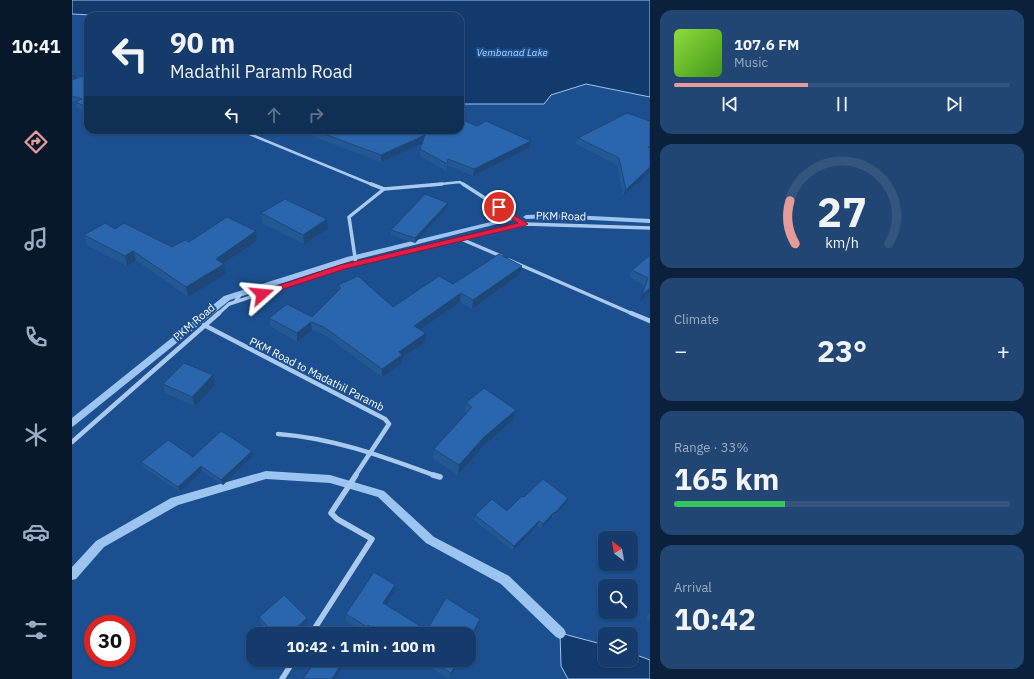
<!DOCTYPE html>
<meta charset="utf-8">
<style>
:root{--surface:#143b6b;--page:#214673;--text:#f1f3f6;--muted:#9dadc1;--line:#33557e;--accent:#e69b98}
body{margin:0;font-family:"IBM Plex Sans",sans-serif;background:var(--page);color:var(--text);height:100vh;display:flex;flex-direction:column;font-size:15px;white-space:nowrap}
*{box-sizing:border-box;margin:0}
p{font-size:13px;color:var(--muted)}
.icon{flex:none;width:22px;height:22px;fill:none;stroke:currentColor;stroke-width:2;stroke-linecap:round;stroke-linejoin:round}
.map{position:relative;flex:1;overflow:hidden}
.details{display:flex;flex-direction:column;gap:10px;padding:10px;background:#0b203b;width:384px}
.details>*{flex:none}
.top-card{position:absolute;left:12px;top:12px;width:380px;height:122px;border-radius:12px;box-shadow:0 1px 3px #0004,0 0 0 1px var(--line);background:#143b6b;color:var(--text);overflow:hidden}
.needle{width:26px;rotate:329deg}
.buttons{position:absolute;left:526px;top:531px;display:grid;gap:8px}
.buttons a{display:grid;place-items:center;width:40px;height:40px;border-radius:8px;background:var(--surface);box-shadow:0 1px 3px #0004,0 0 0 1px var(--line);font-size:20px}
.speed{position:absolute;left:12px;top:615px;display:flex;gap:8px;font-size:20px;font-weight:700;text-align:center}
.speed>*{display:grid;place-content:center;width:52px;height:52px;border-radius:50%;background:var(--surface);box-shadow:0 1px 3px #0004,0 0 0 1px var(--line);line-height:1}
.speed .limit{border:6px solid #d22;background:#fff;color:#111}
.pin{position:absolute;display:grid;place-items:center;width:34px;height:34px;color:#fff;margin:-17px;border:2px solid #fff;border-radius:50%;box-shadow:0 1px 4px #0007}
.me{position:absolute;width:44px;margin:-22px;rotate:72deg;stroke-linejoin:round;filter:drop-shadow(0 0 3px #0008)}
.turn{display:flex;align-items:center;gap:14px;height:84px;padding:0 20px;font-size:18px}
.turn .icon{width:52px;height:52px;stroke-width:2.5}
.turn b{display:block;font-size:28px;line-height:34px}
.lanes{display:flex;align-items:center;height:38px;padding:0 20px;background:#0003;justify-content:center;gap:20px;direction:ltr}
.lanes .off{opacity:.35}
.big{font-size:30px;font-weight:700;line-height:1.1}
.details .card{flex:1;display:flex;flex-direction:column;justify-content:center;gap:6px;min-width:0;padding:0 14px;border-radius:12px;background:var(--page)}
.details .dial{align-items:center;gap:0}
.dial svg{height:104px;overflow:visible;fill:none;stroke:var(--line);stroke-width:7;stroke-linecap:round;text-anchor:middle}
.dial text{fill:var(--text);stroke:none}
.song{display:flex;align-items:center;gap:12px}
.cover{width:48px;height:48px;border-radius:6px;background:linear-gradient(135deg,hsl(90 70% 55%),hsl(100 70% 35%))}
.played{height:4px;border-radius:2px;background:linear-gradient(90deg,var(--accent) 40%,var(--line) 40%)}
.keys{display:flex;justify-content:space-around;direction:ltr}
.heat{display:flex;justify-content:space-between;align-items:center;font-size:22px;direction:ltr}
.charge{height:6px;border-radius:3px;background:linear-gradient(90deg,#34c759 33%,var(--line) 0)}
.trip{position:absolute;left:174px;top:627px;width:230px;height:40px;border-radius:12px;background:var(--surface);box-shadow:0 1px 3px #0004,0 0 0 1px var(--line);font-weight:700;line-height:40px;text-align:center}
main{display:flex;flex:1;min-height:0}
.tabs{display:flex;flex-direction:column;width:72px;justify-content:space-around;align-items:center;background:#08182b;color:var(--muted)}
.tabs .icon{width:28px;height:28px}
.tabs .active{color:var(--accent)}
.tabs b{font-size:18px;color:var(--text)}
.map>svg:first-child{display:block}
.water{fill:#123a6d;stroke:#9cc4f0}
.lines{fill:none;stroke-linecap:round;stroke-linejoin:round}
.stream{fill:#9cc4f0;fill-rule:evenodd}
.minor-far3{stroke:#a9c9ee;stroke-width:2.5}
.minor-far2{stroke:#a9c9ee;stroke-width:3.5}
.minor-far1{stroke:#a9c9ee;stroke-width:4.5}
.minor{stroke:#a9c9ee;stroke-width:5.5}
.wall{fill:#245895}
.shaded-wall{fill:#1d4779}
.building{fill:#2a66ad;stroke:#1d4779}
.route{fill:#e11d48;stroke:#92132f}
.labels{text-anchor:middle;stroke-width:4;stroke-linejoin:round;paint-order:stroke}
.far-water-label{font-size:10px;font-style:italic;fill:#b5d3f5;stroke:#1b4f8f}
.street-label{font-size:11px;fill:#fff;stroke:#1b4f8f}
</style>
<main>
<nav class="tabs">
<b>10:41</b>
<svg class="icon active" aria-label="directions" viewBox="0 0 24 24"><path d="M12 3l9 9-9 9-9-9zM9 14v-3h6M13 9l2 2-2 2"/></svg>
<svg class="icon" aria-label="music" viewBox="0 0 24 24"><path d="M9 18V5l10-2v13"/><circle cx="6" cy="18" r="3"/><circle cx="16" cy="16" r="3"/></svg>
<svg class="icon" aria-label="phone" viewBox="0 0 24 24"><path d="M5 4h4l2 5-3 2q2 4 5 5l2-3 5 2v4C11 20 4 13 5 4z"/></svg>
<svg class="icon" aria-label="climate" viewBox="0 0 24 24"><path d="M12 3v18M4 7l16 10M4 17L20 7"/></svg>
<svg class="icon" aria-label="car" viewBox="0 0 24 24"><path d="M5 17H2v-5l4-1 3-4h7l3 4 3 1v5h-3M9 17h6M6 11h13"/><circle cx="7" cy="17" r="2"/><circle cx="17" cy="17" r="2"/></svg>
<svg class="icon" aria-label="filters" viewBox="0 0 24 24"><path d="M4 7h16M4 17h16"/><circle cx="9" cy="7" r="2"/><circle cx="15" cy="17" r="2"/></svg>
</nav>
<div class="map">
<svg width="578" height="679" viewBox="0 0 578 679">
<rect width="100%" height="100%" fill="#1b4f8f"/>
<g class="water">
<path d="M0,0h578v97l-64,-13 -35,11 -7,9h-84v-88h-368v-1l-20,-1z"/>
<path d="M488,633l45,12v15h26v-7l19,7v19h-82l-7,-13z"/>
</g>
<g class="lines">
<g class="stream">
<path d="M480,214l98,5v4l-98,-5 -26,1 -3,-2 3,-2z"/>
<path d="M443,216l3,2 -1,1 -166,42 -121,39 -155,125 -3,2v-9l152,-122 123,-39z"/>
<path d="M194,471l64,4 54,16 50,46 75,39 55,53 2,4 -2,4 -4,2 -4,-2 -55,-53 -75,-41 -48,-46 -48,-14 -64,-4 -88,26 -74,42 -28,32 -4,1v-13l24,-26 75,-43z"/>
</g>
<g class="minor-far3">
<path d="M168,130l133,55"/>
<path d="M359,185l29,-3 4,3"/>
</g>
<g class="minor-far2">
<path d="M391,184l62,40"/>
<path d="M312,189l58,-5"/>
<path d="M389,239l40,17"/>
<path d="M437,260l124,54"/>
<path d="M284,264l-7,-47 35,-28 -13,-5"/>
<path d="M163,302l5,-7"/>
<path d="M146,314l11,-10 114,-37 182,-43 125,4"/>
</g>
<g class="minor-far1">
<path d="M559,313l19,8"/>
<path d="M132,325l181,94 4,5 -34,52"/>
<path d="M206,434c56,4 106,23 158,42"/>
<path d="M0,442l147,-129"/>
</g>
<g class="minor">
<path d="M361,475l7,2"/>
<path d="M239,634l61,-95 -35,-20 -6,-6 25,-38"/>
<path d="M210,679l12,-19"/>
</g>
</g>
<g class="wall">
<path d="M0,73l5,6 11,-1v34l-11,-5 -2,-5 -3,-1z"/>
<path d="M578,121l-27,75 -6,-31 -41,-21 2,-6z"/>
<path d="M405,126l54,15 -2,7 -56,28 -26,-11 -1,6 -26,-15v-7l2,-6 -41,19 -69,-26v-6h148z"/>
<path d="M375,208l-32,35 -24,-8v-5z"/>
<path d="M189,213l66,6 1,10 -24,15 -42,-21z"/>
<path d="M43,229l57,18 17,-5 67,-11 1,10 -33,23 2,10 -38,23 -52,-37 -9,6 -40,-21 -3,-10z"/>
<path d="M578,255v38l-11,9 6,-16 -16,-9 3,-7z"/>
<path d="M448,274l-48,35 -12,-7 -40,28 5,12 -23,16v5l-20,14 -57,-42 -13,-5 -15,12 -27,-16 -1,-8 43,-1 26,-25v-7l55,22 60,-23z"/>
<path d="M141,375l2,10 -20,21 -30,-13 -2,-9z"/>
<path d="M394,403l50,7 -3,10 -31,27 -24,28 -25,-16 1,-10 32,-35 -1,-2z"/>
<path d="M181,456l-30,29 -21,-14 -22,21 -37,-25 -2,-5 52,-5z"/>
<path d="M452,497l43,6 -14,14h-1l-11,12 -4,-3 -24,25 -39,-31 1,-5 32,-4z"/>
<path d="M322,592l-8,13 41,25 53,-11 -1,6 -10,18v-9h-97l-4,-2 -1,2 -21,-13v-7z"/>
<path d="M578,612v9l-4,-3z"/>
<path d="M187,617l48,1v5l-12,11h-24l-11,-12z"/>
<path d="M347,660h41l-11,19z"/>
</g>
<g class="shaded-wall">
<path d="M3,74l2,5 -5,3v-7z"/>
<path d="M353,135v7l-44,20v-7z"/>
<path d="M459,141l-2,7 -56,28 1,-7z"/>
<path d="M578,167v5l-27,24 3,-6z"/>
<path d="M376,203l-1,5 -32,35v-5z"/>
<path d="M255,219l1,10 -24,15 -1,-9z"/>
<path d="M184,231l1,10 -40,27 -1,-9z"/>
<path d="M61,251l3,9 -9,6 -2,-10z"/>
<path d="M152,264l2,10 -38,23 -2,-10z"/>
<path d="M450,266l-2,8 -48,35 1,-9z"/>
<path d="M578,288v5l-11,9 3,-7z"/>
<path d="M389,293l-1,9 -46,32v-8z"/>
<path d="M239,322l1,8 -15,12v-9z"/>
<path d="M354,333l-1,9 -23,16v5l-20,14v-8l17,-17z"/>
<path d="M141,375l2,10 -20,21 -3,-9z"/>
<path d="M444,410l-3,10 -31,27 -24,28 1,-10 25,-28z"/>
<path d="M180,451l1,5 -30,29 -2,-5z"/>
<path d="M129,466l1,5 -22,21 -2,-5z"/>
<path d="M496,498l-1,5 -14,14 2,-4z"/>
<path d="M482,512l-2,5 -11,12 2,-5z"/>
<path d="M467,521l-2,5 -24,25 1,-5z"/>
<path d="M323,585l-1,7 -11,18v-7z"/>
<path d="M235,618v5l-12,11h-5z"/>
<path d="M408,619l-1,6 -10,18v-3z"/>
<path d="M296,625v7l-1,2v-7z"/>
<path d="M386,660h2l-11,19 2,-6z"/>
<path d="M270,663l1,4 -8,12h-3z"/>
</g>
<g class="building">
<path d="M11,76l5,2v29l-13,-5 7,-3 -10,-3v-16z"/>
<path d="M555,113l23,8v25l-2,1 2,1v19l-24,23 -7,-32 -41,-20z"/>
<path d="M388,119l17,7 9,-5 45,20 -57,28 -26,-10 -1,5 -27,-15 5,-14 -44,20 -68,-25h147z"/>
<path d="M353,194l23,9 -33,35 -24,-8z"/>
<path d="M213,199l42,20 -24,16 -42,-22z"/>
<path d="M155,217l29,14 -40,28 8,5 -38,23 -53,-36 -8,5 -41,-21 21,-12 10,6 9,-6 48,24 13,-7 4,2z"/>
<path d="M427,254l23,12 -49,34 -12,-7 -47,33 12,7 -27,19 3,3 -20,14 -58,-42 -13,-5 -14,11 -28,-15 18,-14 25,13 29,-29 -3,-3 20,-9 35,31 46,-31 14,8z"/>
<path d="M578,255v33l-8,7 6,-17 -16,-8z"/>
<path d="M112,363l29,12 -21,22 -29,-13z"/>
<path d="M412,388l32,22 -32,27 -25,28 -25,-16 38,-42 -6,-4z"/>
<path d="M149,431l31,20 -31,29 -20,-14 -23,21 -37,-25 27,-22 25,17z"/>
<path d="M471,479l25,19 -13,15 -1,-1 -11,12 -4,-3 -25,25 -39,-31 17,-16 15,12 15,-15 2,1z"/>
<path d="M302,572l21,13 -12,18 44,27 19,-32 34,21 -11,21v-6h-87l-14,-9 -1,2 -21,-13z"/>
<path d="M212,595l23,23 -17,16h-16l-15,-17z"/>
<path d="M244,660h22l4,3 -10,16h-29z"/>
<path d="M358,660h28l-7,13z"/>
</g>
<path class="route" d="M427,205l29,19 -4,2 -179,43 -83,27 -4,-2 1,-2 81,-27 178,-42 -22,-14v-3z"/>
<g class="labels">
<g class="far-water-label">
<text x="440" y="56">Vembanad Lake</text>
</g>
<g class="street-label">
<text transform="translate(489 216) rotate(1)" y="4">PKM Road</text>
<text transform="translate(122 322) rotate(-41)" y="4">PKM Road</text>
<text transform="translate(245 374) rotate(27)" y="4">PKM Road to Madathil Paramb</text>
</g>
</g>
</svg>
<div class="buttons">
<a><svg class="needle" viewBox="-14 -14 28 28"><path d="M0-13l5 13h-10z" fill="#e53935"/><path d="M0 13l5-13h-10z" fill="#9dadc1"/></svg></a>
<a><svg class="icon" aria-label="search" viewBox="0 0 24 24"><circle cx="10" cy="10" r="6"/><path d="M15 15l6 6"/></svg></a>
<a><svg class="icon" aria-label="layers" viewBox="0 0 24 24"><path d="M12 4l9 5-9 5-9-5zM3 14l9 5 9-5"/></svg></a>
</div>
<div class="speed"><div class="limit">30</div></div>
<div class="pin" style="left:427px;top:207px;background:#d93025"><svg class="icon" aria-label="arrive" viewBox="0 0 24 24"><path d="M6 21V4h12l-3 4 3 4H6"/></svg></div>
<svg class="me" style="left:190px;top:294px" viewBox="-20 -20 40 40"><path d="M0-17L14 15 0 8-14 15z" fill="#e11d48" stroke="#fff" stroke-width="4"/></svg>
<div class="trip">10:42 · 1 min · 100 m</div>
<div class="top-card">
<div class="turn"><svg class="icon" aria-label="left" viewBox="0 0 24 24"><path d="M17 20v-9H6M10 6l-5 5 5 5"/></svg><div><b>90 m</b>Madathil Paramb Road</div></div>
<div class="lanes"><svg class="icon" aria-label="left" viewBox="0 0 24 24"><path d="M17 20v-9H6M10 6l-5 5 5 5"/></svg><svg class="icon off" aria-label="ahead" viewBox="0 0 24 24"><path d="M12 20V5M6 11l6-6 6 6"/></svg><svg class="icon off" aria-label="right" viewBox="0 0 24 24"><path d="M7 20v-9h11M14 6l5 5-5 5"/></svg></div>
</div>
</div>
<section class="details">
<div class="card">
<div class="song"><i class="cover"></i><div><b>107.6 FM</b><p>Music</p></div></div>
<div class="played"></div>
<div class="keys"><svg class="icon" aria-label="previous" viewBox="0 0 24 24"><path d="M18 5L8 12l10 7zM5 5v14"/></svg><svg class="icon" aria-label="pause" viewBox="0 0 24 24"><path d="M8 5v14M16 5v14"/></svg><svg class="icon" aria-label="next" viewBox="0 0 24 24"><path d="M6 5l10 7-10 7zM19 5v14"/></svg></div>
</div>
<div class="card dial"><svg viewBox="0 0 100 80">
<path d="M14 69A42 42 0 1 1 86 69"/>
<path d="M14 69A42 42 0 0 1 10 36" stroke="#e69b98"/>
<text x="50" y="56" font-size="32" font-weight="700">27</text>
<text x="50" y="72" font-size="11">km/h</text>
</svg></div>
<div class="card"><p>Climate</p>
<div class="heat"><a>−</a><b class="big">23°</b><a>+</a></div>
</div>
<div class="card"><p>Range · 33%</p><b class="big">165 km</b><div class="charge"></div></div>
<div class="card"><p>Arrival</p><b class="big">10:42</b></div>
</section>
</main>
